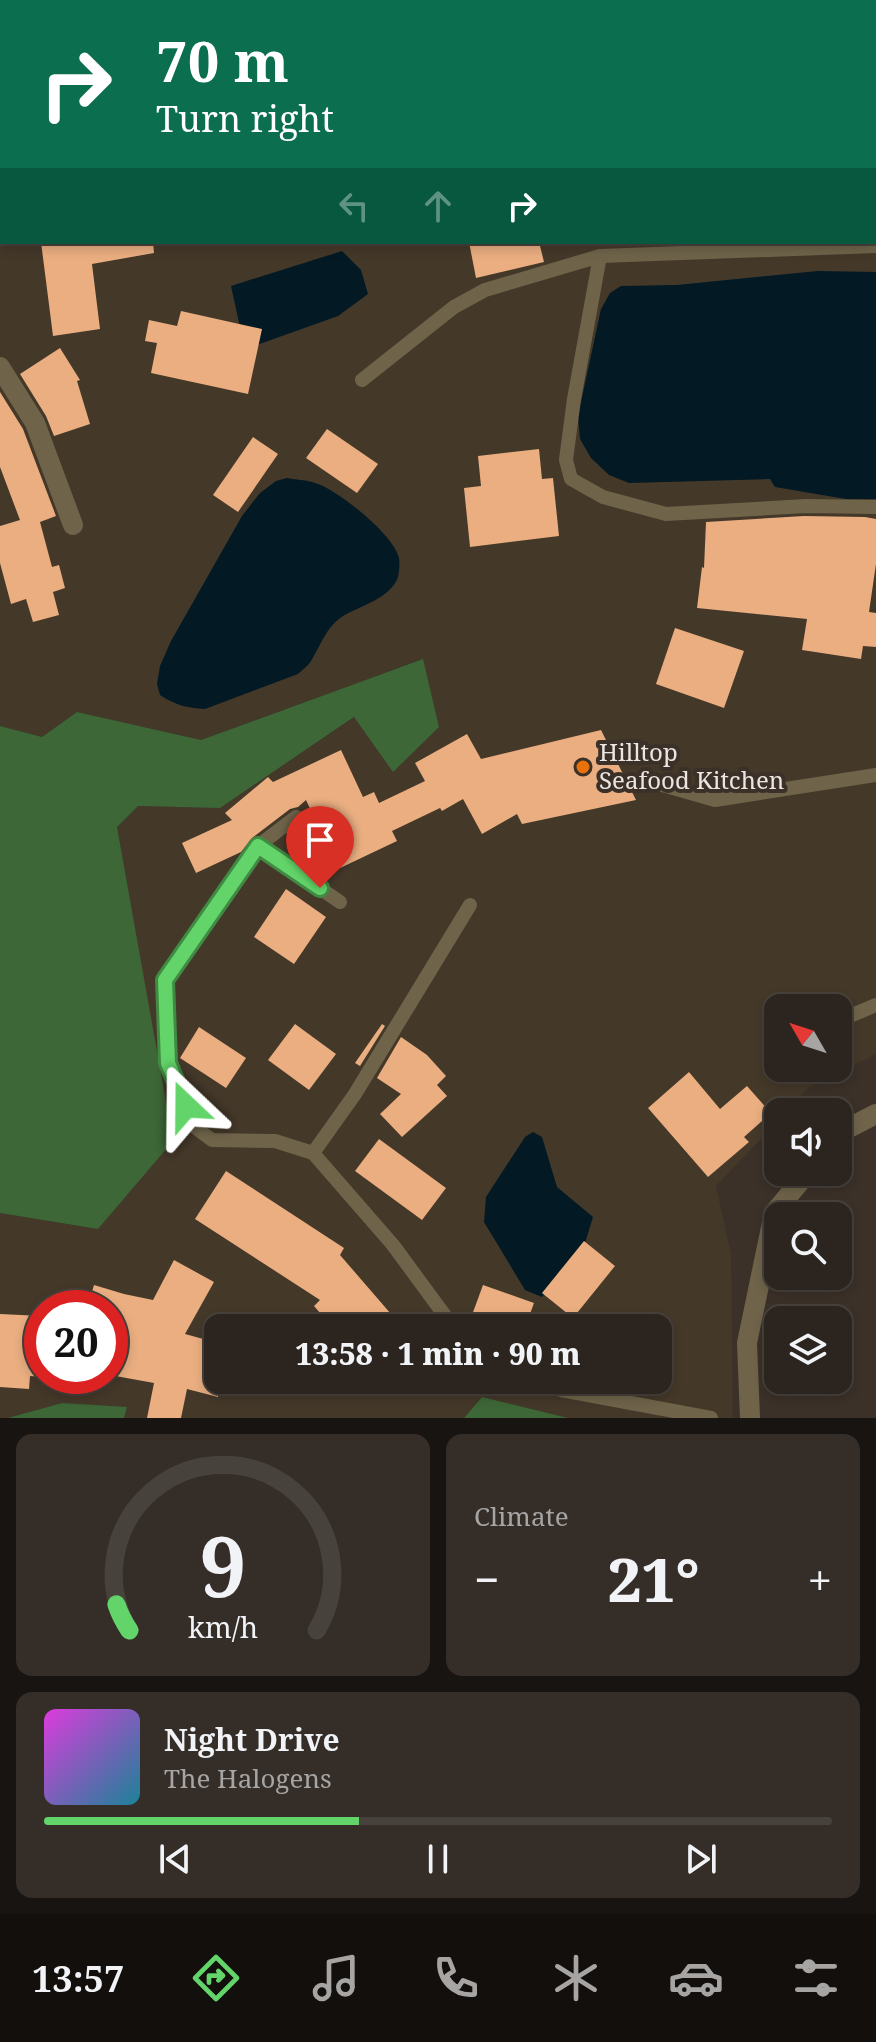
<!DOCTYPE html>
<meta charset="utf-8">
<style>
:root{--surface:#2c251f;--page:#342d28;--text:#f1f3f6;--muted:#a6a5a4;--line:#48423d;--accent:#62d469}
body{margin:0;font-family:"Noto Serif",serif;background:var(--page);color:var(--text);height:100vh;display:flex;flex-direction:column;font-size:30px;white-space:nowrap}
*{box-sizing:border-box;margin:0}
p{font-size:26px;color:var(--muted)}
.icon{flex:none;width:44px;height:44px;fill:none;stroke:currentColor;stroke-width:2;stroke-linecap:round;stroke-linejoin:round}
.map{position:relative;height:1418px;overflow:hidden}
.side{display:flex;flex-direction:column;gap:16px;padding:16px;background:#181411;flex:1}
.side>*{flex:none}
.hud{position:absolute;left:0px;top:0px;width:876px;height:244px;box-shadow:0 4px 12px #0003,0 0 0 2px var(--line);background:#0b6e4f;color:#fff;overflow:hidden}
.needle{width:52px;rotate:309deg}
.tools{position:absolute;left:764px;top:994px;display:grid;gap:16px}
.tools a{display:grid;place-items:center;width:88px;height:88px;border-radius:16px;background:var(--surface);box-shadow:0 4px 12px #0003,0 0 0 2px var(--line);font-size:40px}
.speed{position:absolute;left:24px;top:1290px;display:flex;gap:16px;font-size:40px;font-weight:700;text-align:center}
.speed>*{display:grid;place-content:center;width:104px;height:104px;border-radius:50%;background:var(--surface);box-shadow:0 4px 12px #0003,0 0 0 2px var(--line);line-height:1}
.speed .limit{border:12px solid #d22;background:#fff;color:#111}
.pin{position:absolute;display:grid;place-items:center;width:68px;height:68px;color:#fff;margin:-82px -34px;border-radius:50% 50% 50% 0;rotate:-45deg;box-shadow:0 0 8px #0007}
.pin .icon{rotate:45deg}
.me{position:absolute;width:88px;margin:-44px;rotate:337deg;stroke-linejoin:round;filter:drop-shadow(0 0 6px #0008)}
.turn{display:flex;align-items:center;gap:28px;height:168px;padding:0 24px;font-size:36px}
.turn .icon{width:104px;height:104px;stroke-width:2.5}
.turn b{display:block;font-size:56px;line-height:68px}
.lanes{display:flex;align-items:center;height:76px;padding:0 24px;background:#0003;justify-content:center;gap:40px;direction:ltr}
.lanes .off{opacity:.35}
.big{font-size:60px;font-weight:800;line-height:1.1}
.side .widget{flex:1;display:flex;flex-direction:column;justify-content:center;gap:12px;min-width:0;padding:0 28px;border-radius:16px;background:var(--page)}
.side .dial{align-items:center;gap:0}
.dial svg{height:208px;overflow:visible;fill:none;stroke:var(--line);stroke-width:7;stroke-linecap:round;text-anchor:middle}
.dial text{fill:var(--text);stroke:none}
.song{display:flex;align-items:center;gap:24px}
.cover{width:96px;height:96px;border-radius:12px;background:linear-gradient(135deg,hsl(300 70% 55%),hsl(190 70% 35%))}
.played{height:8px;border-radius:4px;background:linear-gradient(90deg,var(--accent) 40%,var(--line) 40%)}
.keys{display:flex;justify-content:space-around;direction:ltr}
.heat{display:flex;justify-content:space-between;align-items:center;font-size:44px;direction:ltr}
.side .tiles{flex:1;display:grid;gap:16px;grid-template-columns:1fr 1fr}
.widget:last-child{grid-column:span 2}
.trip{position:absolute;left:204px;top:1314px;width:468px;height:80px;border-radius:16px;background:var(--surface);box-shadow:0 4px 12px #0003,0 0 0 2px var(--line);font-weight:800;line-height:80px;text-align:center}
.tab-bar{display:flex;height:128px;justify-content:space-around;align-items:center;background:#120f0c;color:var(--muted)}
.tab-bar .icon{width:56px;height:56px}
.tab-bar .on{color:var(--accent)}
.tab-bar b{font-size:36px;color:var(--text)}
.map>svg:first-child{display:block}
.industrial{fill:#443829;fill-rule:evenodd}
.green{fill:#3d6737}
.water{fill:#031924}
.building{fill:#eaae81}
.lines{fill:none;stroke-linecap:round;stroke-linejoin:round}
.lane{stroke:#6f644a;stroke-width:14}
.street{stroke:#6f644a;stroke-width:20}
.secondary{stroke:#907f55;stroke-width:20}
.route-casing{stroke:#408a44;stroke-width:20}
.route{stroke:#62d469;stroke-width:14}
.food-dot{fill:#e8710a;stroke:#3b3129;stroke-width:3}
.labels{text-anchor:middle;stroke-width:8;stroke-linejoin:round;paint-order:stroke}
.poi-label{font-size:24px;fill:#ece5e1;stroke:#3b3129;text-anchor:start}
</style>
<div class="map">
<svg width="876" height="1418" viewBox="0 0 876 1418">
<rect width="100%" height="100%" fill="#3b3129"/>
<path class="industrial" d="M2,201v41h872v-39h2v851l-68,34 -22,24h-8v9l-62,65 15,68 2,164h-165l-86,-21 -18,21h-340l3,-10 -65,-5 -54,15h-8v-205l98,16 74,-88 -55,-314 21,-21 82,2 135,-91 84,10 -17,-68 -221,81 -124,-28 -35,25 -42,-11v-524zM778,1008h60v60h-60zM42,1308h68v68h-68zM218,1328h440v52h-440z"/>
<g class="green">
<path d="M423,659l16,68 -46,45 -39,-55 -134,91 -82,-2 -21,21 56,314 -75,88 -98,-16v-487l42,11 35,-25 124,28z"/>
<path d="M482,1397l86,21h-104z"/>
<path d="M62,1403l65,4 -3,11h-116z"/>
</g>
<g class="water">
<path d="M342,251l19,19 7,24 -30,22 -84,30 -13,-14 -10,-46z"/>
<path d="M818,271l58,1v227h-30l-71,-12 -5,-8 -141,4 -20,-8 -18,-17 -11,-19 -2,-23 23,-107 9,-16 11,-7 56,-1z"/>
<path d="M287,478c10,2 22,2 31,6 22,8 76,51 81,74 1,5 0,15 -1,19 -7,21 -38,29 -55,39 -17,11 -22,29 -32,45 -3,5 -9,9 -13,13l-93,35c-18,-1 -30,-4 -45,-14l-3,-11 3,-18 11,-25 71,-125 18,-23 16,-12z"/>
<path d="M533,1132l9,5 15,50 36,30 -8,26 -43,54 -17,-7 -41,-68 2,-25 39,-60z"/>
</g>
<g class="building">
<path d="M41,242h112l1,11 -62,11 8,65 -47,7z"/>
<path d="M469,242h70l5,20 -68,16z"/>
<path d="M181,311l81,18 -14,65 -97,-21 6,-30 -12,-2 4,-21 28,6z"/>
<path d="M60,348l20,32 -3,1 13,43 -36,12 -8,-20 -26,-42z"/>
<path d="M0,392l23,37 33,87 -16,6 12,45 7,-2 6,23 -12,4 6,23 -26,7 -7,-23 -15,5 -11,-41v-37l20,-6 -20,-53z"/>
<path d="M327,429l51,35 -21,29 -51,-35z"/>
<path d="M253,437l25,17 -40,58 -25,-17z"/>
<path d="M539,449l3,30 11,-1 6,58 -89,11 -6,-59 17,-2 -3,-30z"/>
<path d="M804,516l61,1 11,2v45l-7,48 7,1v34l-13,-1 -2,13 -59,-9 5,-31 -110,-11 5,-41 2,1 2,-46z"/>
<path d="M675,628l69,23 -20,57 -68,-24z"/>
<path d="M601,730l35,70 -114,24 -5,-10 -35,20 -19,-35 -21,12 -2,-3 -48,23 5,10 -59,28 -32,-69 -8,7 -8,2 -38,29 -11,14 -45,21 -14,-30 50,-23 -7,-7 43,-36 5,5 68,-32 22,47 11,-5 5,11 46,-22 -10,-18 52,-29 14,25z"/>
<path d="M286,889l40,28 -32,47 -40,-27z"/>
<path d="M295,1024l41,30 -27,36 -41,-30z"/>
<path d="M382,1024l3,2 -25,40 -5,-3z"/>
<path d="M199,1027l47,31 -20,30 -46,-30z"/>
<path d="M401,1037l26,18 19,21 -9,9 10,11 -45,41 -22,-23 21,-20 -24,-16z"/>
<path d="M689,1072l31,37 27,-23 24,27 -27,24 5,5 -41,35 -60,-69z"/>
<path d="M379,1139l67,49 -24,32 -67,-49z"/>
<path d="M226,1171l118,77 -4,7 51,59 -16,14h-42l-19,-22 6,-6 -125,-81z"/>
<path d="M584,1241l31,25 -42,52 -31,-25z"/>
<path d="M174,1260l40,22 -29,52 33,9v54l-31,-8 -6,29h-34l7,-35 -44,-8v-67h-23l7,-23 30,9 29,6z"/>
<path d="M483,1285l51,18 -9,25h-16l-37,-13z"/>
<path d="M0,1314l42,2v61l-12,-1 -1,13 -29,-2z"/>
</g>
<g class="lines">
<g class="lane">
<path d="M485,0l1,2"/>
<path d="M600,256l276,-10"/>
<path d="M362,380l92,-73 31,-17 115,-34 -26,143 -8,61 5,19 32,18 63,17 140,-8 70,1"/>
<path d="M652,782l63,18 161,-25"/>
<path d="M296,817l-38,29 -93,134 3,83 28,65 16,12 63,1 38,12 80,92 61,83"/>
<path d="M258,846l82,56"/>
<path d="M838,1021l38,-16"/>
<path d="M313,1153l42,-59 115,-189"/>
<path d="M539,1380l22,10 150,28"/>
</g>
<g class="street">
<path d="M657,2l3,-2"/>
<path d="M0,125l2,-2"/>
<path d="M0,197h2"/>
<path d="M0,367l35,56 38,102"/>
<path d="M838,1136l3,-4 35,-18"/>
<path d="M750,1418l-3,-75 27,-130 34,-41"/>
</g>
<path class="secondary" d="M0,78l2,10"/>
</g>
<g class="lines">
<defs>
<path id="route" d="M186,1106l-18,-43 -3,-83 93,-134 62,42"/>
</defs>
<use href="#route" class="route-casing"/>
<use href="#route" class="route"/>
</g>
<circle class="food-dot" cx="583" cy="767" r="8"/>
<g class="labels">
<g class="poi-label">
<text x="599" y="761">Hilltop<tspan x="599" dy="28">Seafood Kitchen</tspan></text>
</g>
</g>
</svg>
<div class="tools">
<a><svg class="needle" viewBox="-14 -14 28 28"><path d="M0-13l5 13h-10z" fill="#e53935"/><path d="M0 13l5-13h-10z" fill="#a6a5a4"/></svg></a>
<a><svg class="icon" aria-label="sound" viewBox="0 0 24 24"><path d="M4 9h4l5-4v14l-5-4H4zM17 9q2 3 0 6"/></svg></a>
<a><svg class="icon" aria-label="search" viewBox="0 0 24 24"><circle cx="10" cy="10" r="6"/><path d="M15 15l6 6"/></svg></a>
<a><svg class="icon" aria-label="layers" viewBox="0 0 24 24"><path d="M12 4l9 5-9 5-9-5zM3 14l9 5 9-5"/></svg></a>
</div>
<div class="speed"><div class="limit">20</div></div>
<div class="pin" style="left:320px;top:888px;background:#d93025"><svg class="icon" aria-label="arrive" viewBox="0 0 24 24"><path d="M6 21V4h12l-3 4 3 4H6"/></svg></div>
<svg class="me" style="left:186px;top:1106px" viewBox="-20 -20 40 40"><path d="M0-17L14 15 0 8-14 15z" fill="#62d469" stroke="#fff" stroke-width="4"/></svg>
<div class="trip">13:58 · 1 min · 90 m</div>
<div class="hud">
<div class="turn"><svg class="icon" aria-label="right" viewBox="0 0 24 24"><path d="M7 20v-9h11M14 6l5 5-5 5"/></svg><div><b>70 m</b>Turn right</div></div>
<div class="lanes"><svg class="icon off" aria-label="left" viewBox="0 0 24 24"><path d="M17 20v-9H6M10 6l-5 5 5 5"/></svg><svg class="icon off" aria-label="ahead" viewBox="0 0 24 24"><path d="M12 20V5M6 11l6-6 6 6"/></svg><svg class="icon" aria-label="right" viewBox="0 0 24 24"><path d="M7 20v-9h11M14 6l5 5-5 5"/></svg></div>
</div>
</div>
<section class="side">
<div class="tiles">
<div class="widget dial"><svg viewBox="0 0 100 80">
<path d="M14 69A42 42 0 1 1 86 69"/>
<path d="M14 69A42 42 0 0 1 9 59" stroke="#62d469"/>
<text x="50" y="56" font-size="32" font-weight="700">9</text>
<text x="50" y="72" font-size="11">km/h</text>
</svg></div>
<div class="widget"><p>Climate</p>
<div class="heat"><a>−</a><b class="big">21°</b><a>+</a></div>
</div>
<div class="widget">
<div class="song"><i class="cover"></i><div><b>Night Drive</b><p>The Halogens</p></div></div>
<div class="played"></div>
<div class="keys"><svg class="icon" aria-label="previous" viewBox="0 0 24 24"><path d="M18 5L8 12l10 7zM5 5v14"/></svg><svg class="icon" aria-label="pause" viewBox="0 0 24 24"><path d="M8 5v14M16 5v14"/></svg><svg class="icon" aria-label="next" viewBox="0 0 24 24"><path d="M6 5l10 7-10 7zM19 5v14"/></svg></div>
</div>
</div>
</section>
<nav class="tab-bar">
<b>13:57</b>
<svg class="icon on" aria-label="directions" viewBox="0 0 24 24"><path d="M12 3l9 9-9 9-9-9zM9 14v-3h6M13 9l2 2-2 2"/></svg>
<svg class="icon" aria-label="music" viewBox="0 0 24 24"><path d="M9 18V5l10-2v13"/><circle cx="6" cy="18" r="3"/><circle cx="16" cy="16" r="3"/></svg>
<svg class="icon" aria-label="phone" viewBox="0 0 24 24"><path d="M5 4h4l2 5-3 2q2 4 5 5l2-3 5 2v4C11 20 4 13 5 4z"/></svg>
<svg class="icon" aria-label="climate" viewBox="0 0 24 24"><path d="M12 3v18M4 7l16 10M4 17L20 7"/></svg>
<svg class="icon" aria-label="car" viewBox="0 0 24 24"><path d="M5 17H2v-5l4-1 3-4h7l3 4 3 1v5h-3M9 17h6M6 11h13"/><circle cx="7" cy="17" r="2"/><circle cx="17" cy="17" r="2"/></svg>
<svg class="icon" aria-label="filters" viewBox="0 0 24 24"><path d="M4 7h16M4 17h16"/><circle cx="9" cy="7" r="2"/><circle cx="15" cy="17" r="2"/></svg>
</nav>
